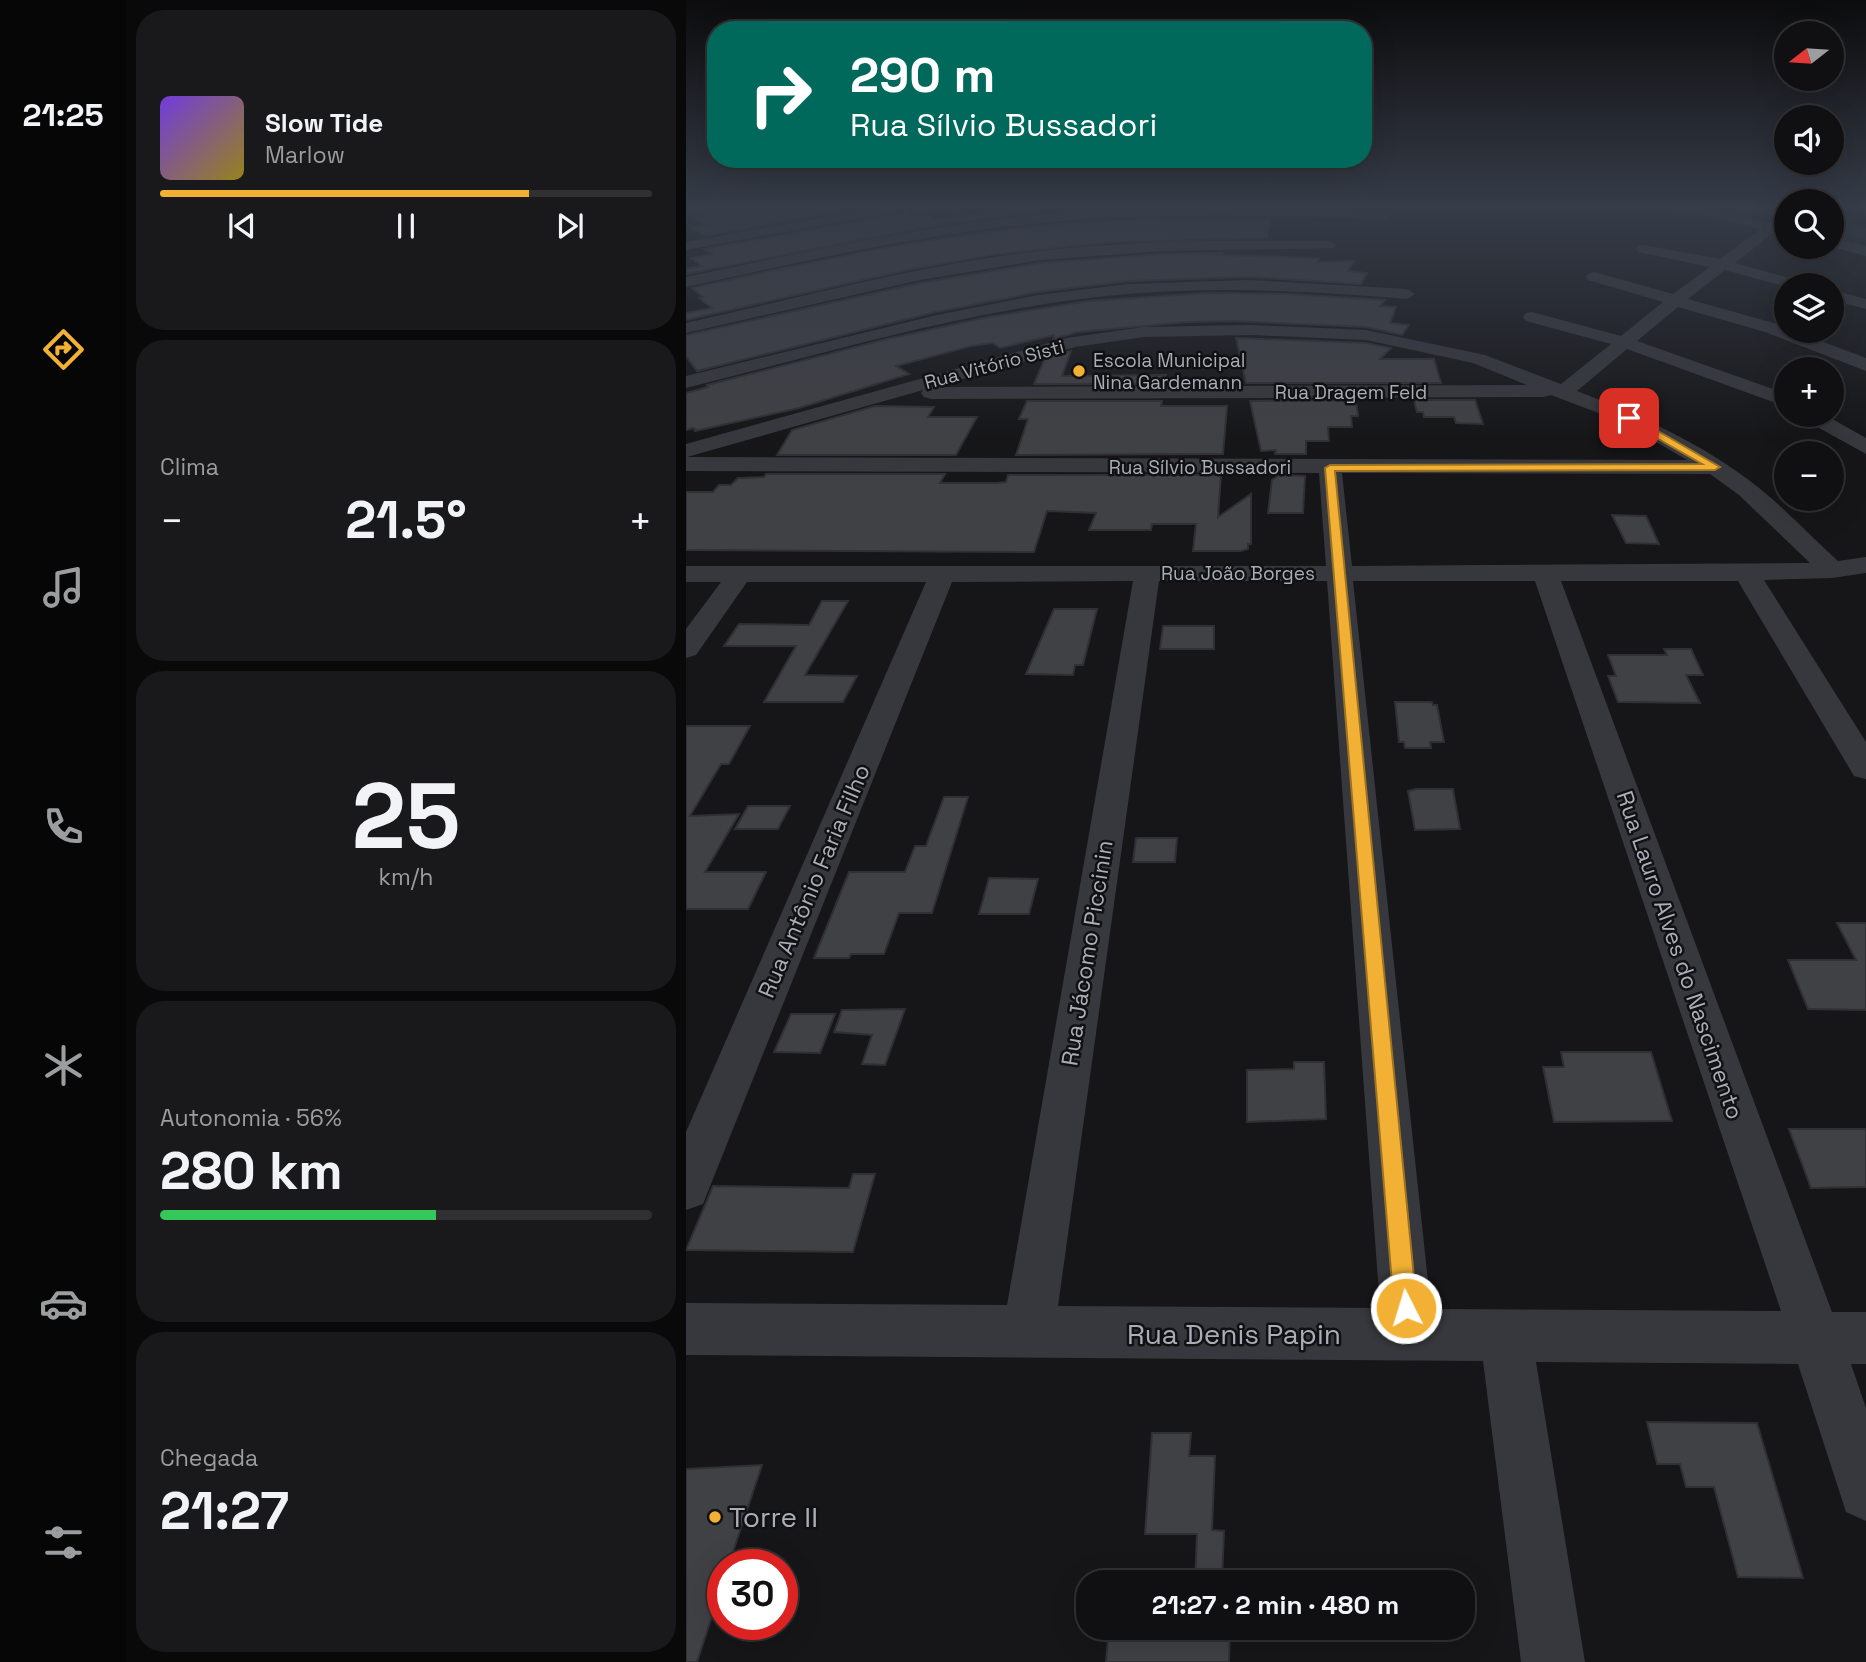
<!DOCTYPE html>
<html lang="pt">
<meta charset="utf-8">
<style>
:root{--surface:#101012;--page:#19191b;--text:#f1f3f6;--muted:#9c9d9f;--line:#303032;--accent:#f2b134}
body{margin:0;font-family:"Space Grotesk",sans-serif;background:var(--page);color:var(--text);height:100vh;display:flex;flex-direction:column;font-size:26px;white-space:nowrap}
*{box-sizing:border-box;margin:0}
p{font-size:23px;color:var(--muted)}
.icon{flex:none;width:38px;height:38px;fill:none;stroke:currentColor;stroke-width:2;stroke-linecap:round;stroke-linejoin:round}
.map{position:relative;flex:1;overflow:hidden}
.drawer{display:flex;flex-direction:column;gap:10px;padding:10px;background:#09090a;width:560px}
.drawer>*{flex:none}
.guide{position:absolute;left:21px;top:21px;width:665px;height:147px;border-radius:28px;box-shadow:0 7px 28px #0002,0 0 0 2px var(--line);background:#00695c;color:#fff;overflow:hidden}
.needle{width:46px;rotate:253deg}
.controls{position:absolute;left:1088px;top:21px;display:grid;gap:14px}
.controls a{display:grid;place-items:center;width:70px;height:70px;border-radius:50%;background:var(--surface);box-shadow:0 7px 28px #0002,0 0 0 2px var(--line);font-size:35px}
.speed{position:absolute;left:21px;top:1549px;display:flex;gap:14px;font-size:35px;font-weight:700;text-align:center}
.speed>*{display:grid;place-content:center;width:91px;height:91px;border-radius:50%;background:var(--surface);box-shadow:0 7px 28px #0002,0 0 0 2px var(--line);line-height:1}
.speed .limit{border:10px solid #d22;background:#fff;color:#111}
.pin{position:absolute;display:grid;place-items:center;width:60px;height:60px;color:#fff;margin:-30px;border-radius:14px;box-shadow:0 4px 10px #0006}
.me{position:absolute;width:77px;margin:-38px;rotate:355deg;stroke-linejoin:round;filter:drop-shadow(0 0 5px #0008)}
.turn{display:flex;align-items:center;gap:24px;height:147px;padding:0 28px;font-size:32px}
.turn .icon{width:91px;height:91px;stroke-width:2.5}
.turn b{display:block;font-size:49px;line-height:60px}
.big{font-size:52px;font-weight:700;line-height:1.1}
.drawer .card{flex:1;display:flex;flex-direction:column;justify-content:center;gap:10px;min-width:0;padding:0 24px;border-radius:28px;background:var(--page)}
.drawer .dial{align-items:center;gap:0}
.dial b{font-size:91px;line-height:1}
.song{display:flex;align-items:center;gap:21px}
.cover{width:84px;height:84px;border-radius:10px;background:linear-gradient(135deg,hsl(260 70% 55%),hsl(50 70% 35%))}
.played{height:7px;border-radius:4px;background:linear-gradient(90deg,var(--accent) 75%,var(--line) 75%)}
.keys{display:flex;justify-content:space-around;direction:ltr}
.heat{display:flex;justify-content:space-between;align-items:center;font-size:38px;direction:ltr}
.charge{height:10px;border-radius:5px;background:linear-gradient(90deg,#34c759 56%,var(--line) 0)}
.trip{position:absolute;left:390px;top:1570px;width:399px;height:70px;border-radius:28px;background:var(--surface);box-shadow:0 7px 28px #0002,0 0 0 2px var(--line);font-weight:700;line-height:70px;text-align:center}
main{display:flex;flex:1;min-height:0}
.tabs{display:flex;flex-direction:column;width:126px;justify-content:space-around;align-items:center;background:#060607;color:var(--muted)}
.tabs .icon{width:49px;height:49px}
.tabs .active{color:var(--accent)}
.tabs b{font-size:32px;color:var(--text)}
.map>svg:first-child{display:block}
.green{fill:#1e261f}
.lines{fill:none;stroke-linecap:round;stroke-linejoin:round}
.river{fill:#2c353c;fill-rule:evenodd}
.building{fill:#404145;stroke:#303034;stroke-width:2}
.minor{fill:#37383d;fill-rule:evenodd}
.route{fill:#f2b134;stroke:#9d7322;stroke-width:2}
.poi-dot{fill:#f2b134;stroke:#111113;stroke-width:2.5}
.labels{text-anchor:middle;stroke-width:5;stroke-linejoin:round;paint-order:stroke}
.far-poi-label{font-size:19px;fill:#a8adb8;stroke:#111113;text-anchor:start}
.far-street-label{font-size:19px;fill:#a8adb8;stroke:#111113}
.street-label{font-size:23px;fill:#a8adb8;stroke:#111113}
.near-street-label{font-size:28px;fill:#a8adb8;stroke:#111113}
.near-poi-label{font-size:28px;fill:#a8adb8;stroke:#111113;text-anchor:start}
</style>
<main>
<nav class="tabs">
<b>21:25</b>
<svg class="icon active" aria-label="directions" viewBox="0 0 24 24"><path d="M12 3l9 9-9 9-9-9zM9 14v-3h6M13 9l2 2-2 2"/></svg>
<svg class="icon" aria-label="music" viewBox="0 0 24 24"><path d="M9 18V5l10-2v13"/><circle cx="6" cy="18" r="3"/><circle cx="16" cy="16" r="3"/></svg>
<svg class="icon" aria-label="phone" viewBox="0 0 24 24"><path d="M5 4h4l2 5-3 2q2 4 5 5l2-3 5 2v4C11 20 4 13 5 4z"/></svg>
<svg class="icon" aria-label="climate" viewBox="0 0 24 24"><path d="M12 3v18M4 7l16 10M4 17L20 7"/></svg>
<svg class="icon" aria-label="car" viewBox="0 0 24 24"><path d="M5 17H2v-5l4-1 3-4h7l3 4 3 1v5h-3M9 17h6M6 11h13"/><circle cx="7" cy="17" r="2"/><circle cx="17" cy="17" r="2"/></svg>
<svg class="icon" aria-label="filters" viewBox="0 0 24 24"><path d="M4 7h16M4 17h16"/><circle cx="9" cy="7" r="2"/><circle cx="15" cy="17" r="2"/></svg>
</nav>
<section class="drawer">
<div class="card">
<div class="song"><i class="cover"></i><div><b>Slow Tide</b><p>Marlow</p></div></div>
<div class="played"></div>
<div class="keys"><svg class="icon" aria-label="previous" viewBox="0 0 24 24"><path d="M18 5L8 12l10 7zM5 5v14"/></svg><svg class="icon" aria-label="pause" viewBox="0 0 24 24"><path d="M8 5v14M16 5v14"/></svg><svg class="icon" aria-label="next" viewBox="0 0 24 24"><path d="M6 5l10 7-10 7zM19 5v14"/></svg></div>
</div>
<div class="card"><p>Clima</p>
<div class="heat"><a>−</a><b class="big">21.5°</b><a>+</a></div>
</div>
<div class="card dial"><b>25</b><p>km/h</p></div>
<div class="card"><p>Autonomia · 56%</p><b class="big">280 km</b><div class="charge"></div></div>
<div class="card"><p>Chegada</p><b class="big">21:27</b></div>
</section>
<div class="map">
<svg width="1180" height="1662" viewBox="0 0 1180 1662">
<rect width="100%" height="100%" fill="#161618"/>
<g class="green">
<path d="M1008,206h88l-24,15z"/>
<path d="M1146,206l34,3v38l-34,-8z"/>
</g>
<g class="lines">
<g class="river">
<path d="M1057,206l44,1v12l-41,-9z"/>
<path d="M1146,221l34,7v12l-34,-7z"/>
</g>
</g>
<g class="building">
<path d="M57,206h125l-162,30 -15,-8 16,-3 -15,-8z"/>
<path d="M300,206h134l-79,5 -109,15 -246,48v-5l16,-3 -11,-8 21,-4 -8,-5 205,-37v5l20,-2 4,4 58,-7z"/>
<path d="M471,219h113l-3,19 -154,4 -117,12 -89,16 -221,50v-7l26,-5 -13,-10 4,-1 -11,-9 77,-17 125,-25 84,-13 88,-10z"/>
<path d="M537,253l-8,2 104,3 -1,4 36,-1 -6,10 19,2 -6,11 -113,-7 -119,4 -91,11 -102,20 -239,59 -11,-15v-21l234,-52 120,-20 124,-9z"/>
<path d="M522,293l80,1 97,6 -5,6 16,1 -6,16 19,2 -7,10 -36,-8 -133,-6 -47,1 -108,10 -25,7 1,-4 -54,13 -7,-5 -22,3 -75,20 13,8 -110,34 -104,23 -1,-3 -8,2v-37l22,-6 -1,-2 180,-46 101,-22 101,-16z"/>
<path d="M550,338l130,5 25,5 -11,11h54l7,24h-195z"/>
<path d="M385,351l-9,25 104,-1 -1,9h-131l11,-26z"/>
<path d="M670,400l2,16h-7l1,11h-24l1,14h-23v13h-31l1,-4 -15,1 -11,-50z"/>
<path d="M728,400h61l8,24 -27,-1 -2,-6h-30l-1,-5h-6z"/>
<path d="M341,401h135l-1,5h66l-4,48 -207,1 12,-36h-9z"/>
<path d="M189,406l59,1 -6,10h49l-21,38h-179l15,-25z"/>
<path d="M80,474h179l-5,9h56l10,-1 2,-7h213l-3,42 33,-23v50h-3v5l-7,2h-48l3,-27h-44l-1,6h-62l7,-17 -49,-2 -13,41 -348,-2v-58h27l6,-7h12l7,-7 26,-1z"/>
<path d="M593,475l26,1 -2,37h-35l4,-33z"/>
<path d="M926,515l34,1 13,28 -33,-1z"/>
<path d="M136,601h26l-43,74 52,1 -14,26h-79l32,-56h-72l15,-22 70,1z"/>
<path d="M368,609h43l-14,56h-8l-2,10 -47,-1z"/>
<path d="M477,626h51v23h-54z"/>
<path d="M978,649h27l12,26h-17l14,28 -82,-1 -10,-26h8l-8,-21h59z"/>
<path d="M709,702h37l1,3h4l7,37h-14l1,6h-26l-1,-6h-5z"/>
<path d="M0,726h64l-21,38h-8l-31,52 49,-2 -34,58h61l-18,37h-62z"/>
<path d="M730,789h37l7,40 -45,1 -7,-39z"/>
<path d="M258,797h24l-36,116h-33l-15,41h-33l-2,4h-35l35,-86h56l10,-26h11z"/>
<path d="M62,806h42l-12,23h-43z"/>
<path d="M450,838h41l-2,24h-42z"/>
<path d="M303,878l49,1 -9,35h-50z"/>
<path d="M1151,923h29v87l-58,-1 -20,-49h68z"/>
<path d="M219,1009l-20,56 -23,-1 10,-29 -38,-3 8,-22z"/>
<path d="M105,1014h44l-15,39 -46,-1z"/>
<path d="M875,1052h90l21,69 -118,1 -11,-55h21z"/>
<path d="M608,1062h30l2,57 -79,3v-52l47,-1z"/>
<path d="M1103,1129h77v58l-55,1z"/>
<path d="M167,1174h22l-22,78 -167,-2 27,-64 136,2z"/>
<path d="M961,1422l110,1 46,155 -65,-1 -24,-90h-28l-6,-23h-23z"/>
<path d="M466,1433h39l-2,23h26l-3,74 12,1 -2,51h-27l2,-48h-52z"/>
<path d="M76,1465l-33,99h-6v19l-26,79h-11v-193z"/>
<path d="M423,1628h121l-1,34h-123z"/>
</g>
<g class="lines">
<g class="minor">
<path d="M38,206l-7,4 -31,5v-8z"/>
<path d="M197,206h30l-7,4 -220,40v-8z"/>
<path d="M985,206h25l73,17 18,-11v11l-4,3 4,1v8l-13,-3 -39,31 68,19 2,3 -18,2 -62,-17 -37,29 89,25 10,4v3h7l72,27v13l-101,-39 -87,-25 -41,34 150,53v13l-160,-58 -50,42c62,24 124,52 177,93 30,23 56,52 84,77l28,-4v16l-34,5 -68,2 102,162v37l-12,-3 -116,-195h-177l271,731h34v52h-15l15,44v113l-20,-9 -48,-148 -262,-2 49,300h-64l-38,-301 -797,-6v-52l321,2 126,-724 -181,1 -249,622 -17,6v-78l240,-550h-179l-51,73 -10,3v-29l35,-47h-35v-16h640l-7,-93 -633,-2v-27l381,-106 77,-11 107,-2 115,5 119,25 76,29 50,-40 -85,-23 -3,-4 3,-4 6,-1 89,24 42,-34 -75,-22 -2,-3 2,-3 6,-2 79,22 37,-27 -72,-15 -2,-3 2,-3 5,-1 77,14 41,-30 -88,-20zM565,335l115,5 107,23 54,22 -592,2 140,-40 69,-10zM237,390l-2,3 3,4 7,2 613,-2 7,-2 71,27 65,38 -1000,-3zM656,473l368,1 29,21 71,68 -458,3zM473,581h168l53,727 -322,-2zM667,581h182l246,730 -350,-2z"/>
<path d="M542,207l157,5 7,4 -7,4c-122,-6 -244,-8 -365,5 -113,12 -224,38 -334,62v-10c109,-23 218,-47 329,-60 71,-9 142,-10 213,-10z"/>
<path d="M1146,238l34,8v10l-34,-9z"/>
<path d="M643,241l7,4 -2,3 -170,3 -124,9 -120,20 -234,53v-10c118,-26 235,-59 355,-72 96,-11 192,-11 288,-10z"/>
<path d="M562,280l159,9 8,5 -8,5c-106,-9 -212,-14 -318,-1 -137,16 -269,57 -403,90v-12l251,-61 101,-20 91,-11z"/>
<path d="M1146,290l34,9v10l-34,-9z"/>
<path d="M1114,415h25l41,23v16l-63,-35z"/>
</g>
</g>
<linearGradient id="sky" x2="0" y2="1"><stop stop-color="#0c0c0d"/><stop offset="0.47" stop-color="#363c48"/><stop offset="1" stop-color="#363c48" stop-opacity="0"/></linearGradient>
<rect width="1180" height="439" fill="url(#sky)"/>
<path class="route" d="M939,416h7l88,51 -5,3 -380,1 82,837 -3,8 -8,4 -9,-4 -3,-8 -69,-840 5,-3 372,-1 -77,-44z"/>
<g class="poi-dot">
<circle cx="393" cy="371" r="7"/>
<circle cx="29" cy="1517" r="7"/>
</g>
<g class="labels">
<g class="far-poi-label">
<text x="407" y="367">Escola Municipal<tspan x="407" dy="22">Nina Gardemann</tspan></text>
</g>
<g class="far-street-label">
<text transform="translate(308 364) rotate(-15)" y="7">Rua Vitório Sisti</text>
<text x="665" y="399">Rua Dragem Feld</text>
<text x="514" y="474">Rua Sílvio Bussadori</text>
<text x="552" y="580">Rua João Borges</text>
</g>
<g class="street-label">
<text transform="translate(128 881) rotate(-67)" y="8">Rua Antônio Faria Filho</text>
<text transform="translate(401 953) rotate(-81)" y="8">Rua Jácomo Piccinin</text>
<text transform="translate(994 955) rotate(71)" y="8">Rua Lauro Alves do Nascimento</text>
</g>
<g class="near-street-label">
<text x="548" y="1344">Rua Denis Papin</text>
</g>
<g class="near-poi-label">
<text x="43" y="1527">Torre II</text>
</g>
</g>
</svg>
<div class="controls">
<a><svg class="needle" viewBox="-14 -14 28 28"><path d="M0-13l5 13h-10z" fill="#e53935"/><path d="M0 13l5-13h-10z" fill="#9c9d9f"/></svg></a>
<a><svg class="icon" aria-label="sound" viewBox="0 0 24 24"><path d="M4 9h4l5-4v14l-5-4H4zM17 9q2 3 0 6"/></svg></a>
<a><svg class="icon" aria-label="search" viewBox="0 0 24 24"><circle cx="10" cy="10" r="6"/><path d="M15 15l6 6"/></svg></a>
<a><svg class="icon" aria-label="layers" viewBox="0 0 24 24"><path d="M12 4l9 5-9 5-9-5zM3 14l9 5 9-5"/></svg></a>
<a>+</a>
<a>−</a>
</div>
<div class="speed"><div class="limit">30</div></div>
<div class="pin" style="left:943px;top:418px;background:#d93025"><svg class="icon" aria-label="arrive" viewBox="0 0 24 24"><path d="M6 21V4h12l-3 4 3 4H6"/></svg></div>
<svg class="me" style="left:720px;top:1308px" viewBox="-20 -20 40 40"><circle r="17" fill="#f2b134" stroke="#fff" stroke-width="3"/><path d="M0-11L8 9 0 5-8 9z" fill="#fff"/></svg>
<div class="trip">21:27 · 2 min · 480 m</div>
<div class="guide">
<div class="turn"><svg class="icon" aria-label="right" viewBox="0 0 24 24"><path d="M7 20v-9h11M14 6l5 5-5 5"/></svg><div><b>290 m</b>Rua Sílvio Bussadori</div></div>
</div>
</div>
</main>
